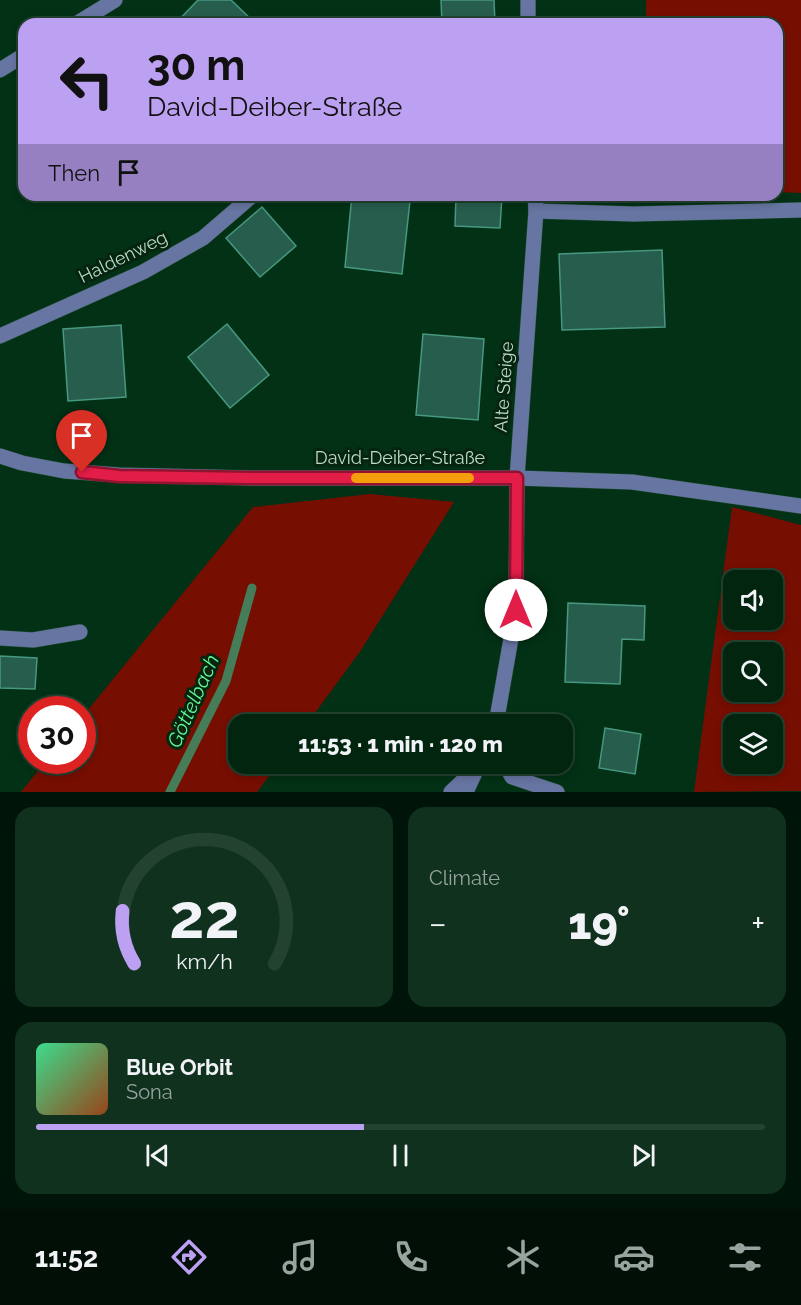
<!DOCTYPE html>
<meta charset="utf-8">
<style>
:root{--surface:#022510;--page:#10311e;--text:#f1f3f6;--muted:#96a59f;--line:#234230;--accent:#bca0f2}
body{margin:0;font-family:Raleway,sans-serif;background:var(--page);color:var(--text);height:100vh;display:flex;flex-direction:column;font-size:22px;white-space:nowrap}
*{box-sizing:border-box;margin:0}
p{font-size:20px;color:var(--muted)}
.icon{flex:none;width:33px;height:33px;fill:none;stroke:currentColor;stroke-width:2;stroke-linecap:round;stroke-linejoin:round}
.map{position:relative;height:792px;overflow:hidden}
.panel{display:flex;flex-direction:column;gap:15px;padding:15px;background:#011409;flex:1}
.panel>*{flex:none}
.banner{position:absolute;left:18px;top:18px;width:765px;height:183px;border-radius:18px;box-shadow:0 3px 9px #0003,0 0 0 2px var(--line);background:#bca0f2;color:#111;overflow:hidden}
.tools{position:absolute;left:723px;top:570px;display:grid;gap:12px}
.tools a{display:grid;place-items:center;width:60px;height:60px;border-radius:12px;background:var(--surface);box-shadow:0 3px 9px #0003,0 0 0 2px var(--line);font-size:30px}
.speed{position:absolute;left:18px;top:696px;display:flex;gap:12px;font-size:30px;font-weight:700;text-align:center}
.speed>*{display:grid;place-content:center;width:78px;height:78px;border-radius:50%;background:var(--surface);box-shadow:0 3px 9px #0003,0 0 0 2px var(--line);line-height:1}
.speed .limit{border:9px solid #d22;background:#fff;color:#111}
.pin{position:absolute;display:grid;place-items:center;width:51px;height:51px;color:#fff;margin:-62px -26px;border-radius:50% 50% 50% 0;rotate:-45deg;box-shadow:0 0 6px #0007}
.pin .icon{rotate:45deg}
.me{position:absolute;width:66px;margin:-33px;rotate:0deg;stroke-linejoin:round;filter:drop-shadow(0 0 4px #0008)}
.turn{display:flex;align-items:center;gap:21px;height:126px;padding:0 30px;font-size:27px}
.turn .icon{width:78px;height:78px;stroke-width:2.5}
.turn b{display:block;font-size:42px;line-height:51px}
.then{display:flex;align-items:center;height:57px;padding:0 30px;background:#0003;gap:12px;font-size:22px}
.big{font-size:45px;font-weight:800;line-height:1.1}
.panel .tile{flex:1;display:flex;flex-direction:column;justify-content:center;gap:9px;min-width:0;padding:0 21px;border-radius:18px;background:var(--page)}
.panel .dial{align-items:center;gap:0}
.dial svg{height:156px;overflow:visible;fill:none;stroke:var(--line);stroke-width:7;stroke-linecap:round;text-anchor:middle}
.dial text{fill:var(--text);stroke:none}
.song{display:flex;align-items:center;gap:18px}
.cover{width:72px;height:72px;border-radius:9px;background:linear-gradient(135deg,hsl(150 70% 55%),hsl(20 70% 35%))}
.played{height:6px;border-radius:3px;background:linear-gradient(90deg,var(--accent) 45%,var(--line) 45%)}
.keys{display:flex;justify-content:space-around;direction:ltr}
.heat{display:flex;justify-content:space-between;align-items:center;font-size:33px;direction:ltr}
.panel .tiles{flex:1;display:grid;gap:15px;grid-template-columns:1fr 1fr}
.tile:last-child{grid-column:span 2}
.trip{position:absolute;left:228px;top:714px;width:345px;height:60px;border-radius:18px;background:var(--surface);box-shadow:0 3px 9px #0003,0 0 0 2px var(--line);font-weight:800;line-height:60px;text-align:center}
.menu{display:flex;height:96px;justify-content:space-around;align-items:center;background:#010f06;color:var(--muted)}
.menu .icon{width:42px;height:42px}
.menu .selected{color:var(--accent)}
.menu b{font-size:27px;color:var(--text)}
.map>svg:first-child{display:block}
.green{fill:#760e01;fill-rule:evenodd}
.lines{fill:none;stroke-linecap:round;stroke-linejoin:round}
.stream{stroke:#457d59;stroke-width:9}
.building{fill:#275d4d;stroke:#469880;stroke-width:1.5}
.minor-casing{stroke:#204c31;stroke-width:16}
.minor{stroke:#6775a2;stroke-width:15}
.route-casing{stroke:#92132f;stroke-width:15}
.route{stroke:#e11d48;stroke-width:10}
.slow{stroke:#f59e0b;stroke-width:10}
.labels{text-anchor:middle;stroke-width:6;stroke-linejoin:round;paint-order:stroke}
.street-label{font-size:18px;fill:#bddac3;stroke:#062511}
.water-label{font-size:20px;font-style:italic;fill:#63f994;stroke:#062511}
</style>
<div class="map">
<svg width="801" height="792" viewBox="0 0 801 792">
<rect width="100%" height="100%" fill="#023115"/>
<g class="green">
<path d="M646,0h155v193l-24,-1v-168h-131z"/>
<path d="M370,494l84,8 -93,148 -54,74h-69v40h40l-21,28h-236l25,-31 36,-1 1,-44 170,-209z"/>
<path d="M732,507l69,18v266l-107,1zM734,580h38v40h-38zM734,652h38v40h-38zM734,724h38v40h-38z"/>
</g>
<g class="lines">
<path class="stream" d="M170,792l56,-111 26,-93"/>
</g>
<g class="building">
<path d="M198,0h33l25,24h-81z"/>
<path d="M441,0h53l1,24h-53z"/>
<path d="M352,195l58,6 -8,73 -57,-7z"/>
<path d="M456,195h46l-2,33 -45,-2z"/>
<path d="M262,207l34,39 -36,31 -34,-39z"/>
<path d="M662,250l3,77 -103,3 -3,-76z"/>
<path d="M227,324l42,51 -39,33 -42,-51z"/>
<path d="M121,325l5,72 -58,4 -5,-72z"/>
<path d="M423,334l61,5 -6,81 -62,-5z"/>
<path d="M568,603l77,3 -1,34 -22,-1 -2,45 -55,-2z"/>
<path d="M0,656l37,2 -2,31 -35,-1z"/>
<path d="M605,728l36,6 -6,40 -36,-6z"/>
</g>
<g class="lines">
<defs>
<g id="minor">
<path d="M528,0v24"/>
<path d="M76,24l39,-24"/>
<path d="M0,70l24,-15"/>
<path d="M536,211l97,3 168,-4"/>
<path d="M0,336l143,-64 60,-34 50,-43"/>
<path d="M0,456l22,7 42,8 55,4 133,3h265l115,4 169,24"/>
<path d="M0,638l33,2 47,-8"/>
<path d="M496,724l20,-114 1,-132 19,-267 -1,-16"/>
<path d="M505,764l7,13 45,15"/>
<path d="M451,792l18,-17"/>
<path d="M466,792l13,-28"/>
</g>
</defs>
<use href="#minor" class="minor-casing"/>
<use href="#minor" class="minor"/>
</g>
<g class="lines">
<defs>
<path id="route" d="M82,472l37,4 133,2h265l-1,132"/>
</defs>
<use href="#route" class="route-casing"/>
<use href="#route" class="route"/>
<path class="slow" d="M356,478h113"/>
</g>
<g class="labels">
<g class="street-label">
<text transform="translate(123 257) rotate(-26)" y="6">Haldenweg</text>
<text transform="translate(504 387) rotate(-86)" y="6">Alte Steige</text>
<text x="400" y="464">David-Deiber-Straße</text>
</g>
<g class="water-label">
<text transform="translate(193 701) rotate(-66)" y="7">Göttelbach</text>
</g>
</g>
</svg>
<div class="tools">
<a><svg class="icon" aria-label="sound" viewBox="0 0 24 24"><path d="M4 9h4l5-4v14l-5-4H4zM17 9q2 3 0 6"/></svg></a>
<a><svg class="icon" aria-label="search" viewBox="0 0 24 24"><circle cx="10" cy="10" r="6"/><path d="M15 15l6 6"/></svg></a>
<a><svg class="icon" aria-label="layers" viewBox="0 0 24 24"><path d="M12 4l9 5-9 5-9-5zM3 14l9 5 9-5"/></svg></a>
</div>
<div class="speed"><div class="limit">30</div></div>
<div class="pin" style="left:82px;top:472px;background:#d93025"><svg class="icon" aria-label="arrive" viewBox="0 0 24 24"><path d="M6 21V4h12l-3 4 3 4H6"/></svg></div>
<svg class="me" style="left:516px;top:610px" viewBox="-20 -20 40 40"><circle r="19" fill="#fff"/><path d="M0-13L10 11 0 6-10 11z" fill="#e11d48"/></svg>
<div class="trip">11:53 · 1 min · 120 m</div>
<div class="banner">
<div class="turn"><svg class="icon" aria-label="left" viewBox="0 0 24 24"><path d="M17 20v-9H6M10 6l-5 5 5 5"/></svg><div><b>30 m</b>David-Deiber-Straße</div></div>
<div class="then">Then<svg class="icon" aria-label="arrive" viewBox="0 0 24 24"><path d="M6 21V4h12l-3 4 3 4H6"/></svg></div>
</div>
</div>
<section class="panel">
<div class="tiles">
<div class="tile dial"><svg viewBox="0 0 100 80">
<path d="M14 69A42 42 0 1 1 86 69"/>
<path d="M14 69A42 42 0 0 1 8 42" stroke="#bca0f2"/>
<text x="50" y="56" font-size="32" font-weight="700">22</text>
<text x="50" y="72" font-size="11">km/h</text>
</svg></div>
<div class="tile"><p>Climate</p>
<div class="heat"><a>−</a><b class="big">19°</b><a>+</a></div>
</div>
<div class="tile">
<div class="song"><i class="cover"></i><div><b>Blue Orbit</b><p>Sona</p></div></div>
<div class="played"></div>
<div class="keys"><svg class="icon" aria-label="previous" viewBox="0 0 24 24"><path d="M18 5L8 12l10 7zM5 5v14"/></svg><svg class="icon" aria-label="pause" viewBox="0 0 24 24"><path d="M8 5v14M16 5v14"/></svg><svg class="icon" aria-label="next" viewBox="0 0 24 24"><path d="M6 5l10 7-10 7zM19 5v14"/></svg></div>
</div>
</div>
</section>
<nav class="menu">
<b>11:52</b>
<svg class="icon selected" aria-label="directions" viewBox="0 0 24 24"><path d="M12 3l9 9-9 9-9-9zM9 14v-3h6M13 9l2 2-2 2"/></svg>
<svg class="icon" aria-label="music" viewBox="0 0 24 24"><path d="M9 18V5l10-2v13"/><circle cx="6" cy="18" r="3"/><circle cx="16" cy="16" r="3"/></svg>
<svg class="icon" aria-label="phone" viewBox="0 0 24 24"><path d="M5 4h4l2 5-3 2q2 4 5 5l2-3 5 2v4C11 20 4 13 5 4z"/></svg>
<svg class="icon" aria-label="climate" viewBox="0 0 24 24"><path d="M12 3v18M4 7l16 10M4 17L20 7"/></svg>
<svg class="icon" aria-label="car" viewBox="0 0 24 24"><path d="M5 17H2v-5l4-1 3-4h7l3 4 3 1v5h-3M9 17h6M6 11h13"/><circle cx="7" cy="17" r="2"/><circle cx="17" cy="17" r="2"/></svg>
<svg class="icon" aria-label="filters" viewBox="0 0 24 24"><path d="M4 7h16M4 17h16"/><circle cx="9" cy="7" r="2"/><circle cx="15" cy="17" r="2"/></svg>
</nav>
